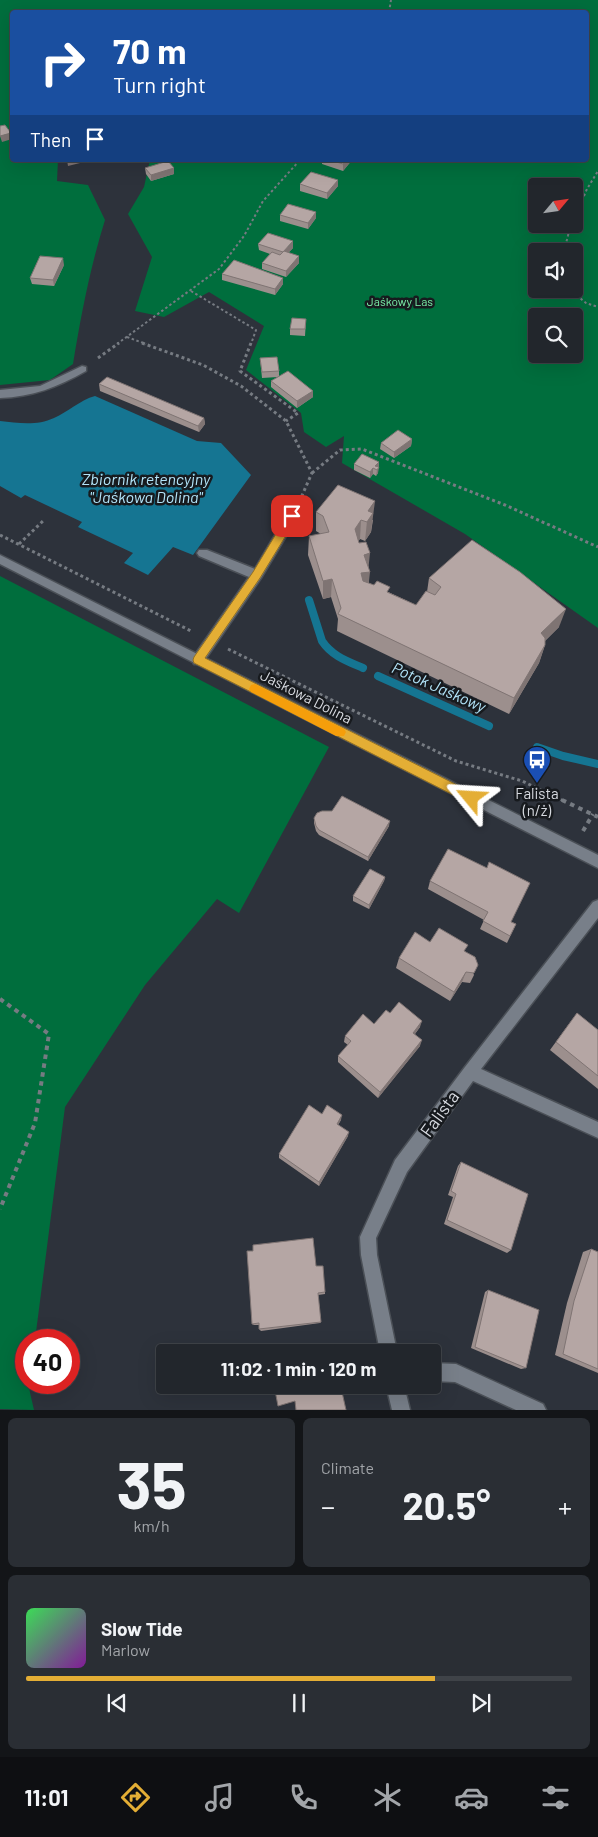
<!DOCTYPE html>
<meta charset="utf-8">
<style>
:root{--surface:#22262c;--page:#2a2e34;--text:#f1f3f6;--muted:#a2a5a9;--line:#3f4348;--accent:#e4ae35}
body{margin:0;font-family:Barlow,sans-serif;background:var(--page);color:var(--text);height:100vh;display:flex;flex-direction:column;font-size:19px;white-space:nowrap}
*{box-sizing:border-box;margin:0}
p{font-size:16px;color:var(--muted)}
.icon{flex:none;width:28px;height:28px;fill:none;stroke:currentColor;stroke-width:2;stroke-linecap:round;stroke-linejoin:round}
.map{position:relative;height:1410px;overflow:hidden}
.side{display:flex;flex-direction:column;gap:8px;padding:8px;background:#131518;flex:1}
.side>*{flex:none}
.top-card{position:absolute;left:10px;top:10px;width:579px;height:152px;border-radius:5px;box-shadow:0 5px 20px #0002,0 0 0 1px var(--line);background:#1a4fa0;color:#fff;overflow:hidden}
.needle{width:32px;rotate:61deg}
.tools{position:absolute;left:528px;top:178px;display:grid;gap:10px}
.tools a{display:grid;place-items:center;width:55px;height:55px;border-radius:5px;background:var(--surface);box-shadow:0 5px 20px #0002,0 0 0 1px var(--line);font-size:25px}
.speed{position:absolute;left:15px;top:1329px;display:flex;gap:10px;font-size:25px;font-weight:700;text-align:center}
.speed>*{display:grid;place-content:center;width:65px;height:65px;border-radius:50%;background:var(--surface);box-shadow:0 5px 20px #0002,0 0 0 1px var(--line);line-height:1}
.speed .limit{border:8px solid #d22;background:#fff;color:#111}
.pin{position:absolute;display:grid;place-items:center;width:42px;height:42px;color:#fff;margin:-21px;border-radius:10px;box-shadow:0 2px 8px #0006}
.me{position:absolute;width:55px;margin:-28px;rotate:297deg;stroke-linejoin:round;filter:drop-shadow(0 0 4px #0008)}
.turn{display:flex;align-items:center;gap:18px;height:105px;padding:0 20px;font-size:22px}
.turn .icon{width:65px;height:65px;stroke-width:2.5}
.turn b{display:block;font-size:35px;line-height:42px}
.then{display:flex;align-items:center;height:48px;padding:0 20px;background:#0003;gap:10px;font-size:19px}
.big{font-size:38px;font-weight:700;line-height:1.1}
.side .widget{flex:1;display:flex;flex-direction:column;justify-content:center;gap:8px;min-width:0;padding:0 18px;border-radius:8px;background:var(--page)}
.side .dial{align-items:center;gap:0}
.dial b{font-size:65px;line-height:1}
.song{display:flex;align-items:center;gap:15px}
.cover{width:60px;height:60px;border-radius:8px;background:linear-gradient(135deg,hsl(130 70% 55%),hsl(290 70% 35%))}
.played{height:5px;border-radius:2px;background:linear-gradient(90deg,var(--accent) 75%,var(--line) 75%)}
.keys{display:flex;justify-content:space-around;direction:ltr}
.heat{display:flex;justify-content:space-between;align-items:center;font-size:28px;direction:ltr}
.side .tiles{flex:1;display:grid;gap:8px;grid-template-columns:1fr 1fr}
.widget:last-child{grid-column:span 2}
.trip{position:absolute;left:156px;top:1344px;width:285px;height:50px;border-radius:5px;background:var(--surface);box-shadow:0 5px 20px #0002,0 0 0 1px var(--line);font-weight:700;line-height:50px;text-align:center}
.dock{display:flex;height:80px;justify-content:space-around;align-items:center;background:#0e0f12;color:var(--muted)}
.dock .icon{width:35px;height:35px}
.dock .selected{color:var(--accent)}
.dock b{font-size:22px;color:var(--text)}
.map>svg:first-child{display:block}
.forest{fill:#006e3d;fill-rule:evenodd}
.water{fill:#157592}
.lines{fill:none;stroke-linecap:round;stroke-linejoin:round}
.stream{stroke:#157592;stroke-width:8}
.lane-casing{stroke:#4b5057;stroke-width:3}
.street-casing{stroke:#4b5057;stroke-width:3}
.secondary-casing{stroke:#4b5057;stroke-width:3}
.path-far2{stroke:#767b82;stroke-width:2;stroke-dasharray:2.5 2.5;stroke-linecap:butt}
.path-far1{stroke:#767b82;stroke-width:3;stroke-dasharray:3 3;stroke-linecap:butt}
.path{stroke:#767b82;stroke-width:4;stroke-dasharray:4.5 4.5;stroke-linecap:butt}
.lane{fill:#787f89;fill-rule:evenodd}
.street{fill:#787f89;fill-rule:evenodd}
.secondary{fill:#787f89;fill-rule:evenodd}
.wall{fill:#9c8f8d}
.shaded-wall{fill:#7f7473}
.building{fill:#b5a6a4;stroke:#7f7473}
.route{fill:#e4ae35;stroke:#947122}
.slow{fill:#f59e0b}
.labels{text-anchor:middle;stroke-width:5;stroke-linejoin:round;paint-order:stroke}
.far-park-label{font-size:12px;fill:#7cf2ab;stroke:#171a1e}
.street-label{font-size:15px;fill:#d7dae0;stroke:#171a1e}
.poi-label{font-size:15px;fill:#d7dae0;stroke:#171a1e}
.water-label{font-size:16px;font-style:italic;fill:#b3e5fa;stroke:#171a1e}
.near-street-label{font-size:18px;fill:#d7dae0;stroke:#171a1e}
</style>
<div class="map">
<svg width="598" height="1410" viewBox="0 0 598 1410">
<rect width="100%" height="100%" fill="#2d323b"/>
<g class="forest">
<path d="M0,0h598v628l-133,-94 -123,-71 2,-27 -18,11 -22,-15 -3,-19 -55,-43 18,-44 -55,-34 -45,25 -29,-6 17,-54 -24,-43 16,-27 6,-27h436v-148h-574v148h46l-1,21 31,4 17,35c-15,48 -24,95 -32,144l-23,16 -50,5zM536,186h38v38h-38zM536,251h38v38h-38zM536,316h38v38h-38z"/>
<path d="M0,576l329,171 -90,166 -22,-14 -72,86 -80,122 -30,233h-9v42l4,1 -1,5 5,22 -34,-1z"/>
</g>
<path class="water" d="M95,396l102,45 24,2 30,32 -58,80 -20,-8 -25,28 -24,-12 9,-10 -55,-26 4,-5 -57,-27 -4,3 -21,-12v-65c18,2 37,5 54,-3 14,-6 26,-18 41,-22z"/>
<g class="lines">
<g class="stream">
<path d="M309,600l13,41c10,15 25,20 41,27"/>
<path d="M378,676l111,50"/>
<path d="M537,747l26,9 35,8"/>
</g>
<defs>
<g id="lane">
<path d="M82,366l4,1v4c-28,16 -54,26 -86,27v-8l40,-4z"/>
<path d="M292,512l6,4 -37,62 -59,86h-8l-2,-4 2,-4 55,-79 -50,-21 -2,-3 2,-3h8l48,19 33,-56z"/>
<path d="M432,1363l24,1 87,40 3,6h-30l-61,-28 -23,-1z"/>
</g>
<g id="street">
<path d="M598,900v18l-117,151 117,53v16l-125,-57 -66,91 -31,66 1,17 20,97h-17l-19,-97 -1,-18 35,-77 70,-93 128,-165z"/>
<path d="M386,1385h18l6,25h-18z"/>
</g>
<path id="secondary" d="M0,555l598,300v13l-598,-304z"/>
</defs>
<use href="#lane" class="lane-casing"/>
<use href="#street" class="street-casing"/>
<use href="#secondary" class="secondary-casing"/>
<g class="path-far2">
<path d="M389,12l2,-12"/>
<path d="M574,219l13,-30 11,-18"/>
<path d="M564,251l7,-27"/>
<path d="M569,289l17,14 12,4"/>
<path d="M191,291l65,39 -5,14"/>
<path d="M127,337l19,7"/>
<path d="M117,344l102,-75 25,-33 19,-35 37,-41"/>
</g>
<g class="path-far1">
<path d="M142,343l61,22 38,21 45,35 26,52 -12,27"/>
<path d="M251,343l-11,28 58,42 -12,8"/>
<path d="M98,358l21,-15"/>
<path d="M312,473l28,-23 22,-1 143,56 93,42"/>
<path d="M0,535l193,97"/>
<path d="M19,544l24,-23"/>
<path d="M228,649l228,112 66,20 42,20"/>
</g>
<g class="path">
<path d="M562,800l36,17"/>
<path d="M583,831l10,-17"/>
<path d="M0,999l49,35 -14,89 -35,86"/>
</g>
<use href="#lane" class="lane"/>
<use href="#street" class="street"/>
<use href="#secondary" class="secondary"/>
</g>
<g class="wall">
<path d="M322,160h30l-9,11 -21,-7z"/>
<path d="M145,168h29v6l-23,7 -5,-7z"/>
<path d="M338,180v6l-11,13 -27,-8v-7z"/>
<path d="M316,212v6l-8,11 -28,-8v-6z"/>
<path d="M258,244l35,4 -5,5 11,10 -13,14 -24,-8v-6l8,-9 -11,-4z"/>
<path d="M64,265l-10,21 -22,-2 -2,-6z"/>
<path d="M222,274l61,10 -8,11 -53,-15z"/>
<path d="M306,319l-1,17 -15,-1v-6z"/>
<path d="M260,358l19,13v6l34,20 -16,11 -26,-21v-6l7,-4 -16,1z"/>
<path d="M99,384l105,34 1,6 -6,8 -99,-41z"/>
<path d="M412,439l-1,7 -17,12 -14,-9 1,-6z"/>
<path d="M379,462l-1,11 -2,3 -3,-2 -3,4 -16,-8v-6z"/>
<path d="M316,512l57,8 -2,12 -6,9 -5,-2 -2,2 11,27v15l47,22 11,-13 2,-14 130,49 -14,14v4l-6,18 -30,51 -172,-83 1,-12 -7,-22 -8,2 -15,-44 1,-19 12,-2 -5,-3z"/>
<path d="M314,818l75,8 -21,35 -49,-26 -3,-4 -2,-8z"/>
<path d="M385,877l-1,4 -15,28 -16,-8v-5z"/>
<path d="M430,881l86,43 -9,19 -27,-14 4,-9 -56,-31z"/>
<path d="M430,942l35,9 9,24 -4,8 -8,-1 -12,19 -54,-33 3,-10z"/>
<path d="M390,1013l30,14 -5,7 5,12 -42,52 -40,-36v-6l10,-11 -4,-3 1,-6 29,-12z"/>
<path d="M577,1013l21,17v59l-48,-39z"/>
<path d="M322,1114l19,6 -3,5 10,11 -29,50 -40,-28v-4z"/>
<path d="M461,1162l50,88 -4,3 -63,-29 9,-27 -5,-2 10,-29z"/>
<path d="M591,1249l7,3v121l-43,-18 12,-52 16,-51z"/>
<path d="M316,1266l9,26v2l-7,1 3,27 -1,1 -59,8 -2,-2v-4h-5l-2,-1z"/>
<path d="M488,1290l38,78 -5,1 -50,-21 14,-56z"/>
</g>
<g class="shaded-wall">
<path d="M11,133l1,6 -10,3 -2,-6z"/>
<path d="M67,160h17v2l-16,4z"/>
<path d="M347,160h5l-9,11v-7z"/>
<path d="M174,168v6l-23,7v-6z"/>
<path d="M338,180v6l-11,13v-6z"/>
<path d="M316,212v6l-8,11v-6z"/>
<path d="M293,241v7l-10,10v-6z"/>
<path d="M299,256v7l-13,14v-6z"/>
<path d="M63,258l1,7 -10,21 -1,-6z"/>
<path d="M283,278v6l-8,11v-6z"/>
<path d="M313,391v6l-16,11v-7z"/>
<path d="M204,418l1,6 -6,8 -1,-6z"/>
<path d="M412,439l-1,7 -17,12v-6z"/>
<path d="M379,462l-1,11 -2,3 1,-6 -2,-4z"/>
<path d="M373,468v6l-3,4v-6z"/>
<path d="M375,501l-4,31 -6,9 3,-30z"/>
<path d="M361,520l-1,19 -7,9 2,-19z"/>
<path d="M370,553l-2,19h2l-2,18 -9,1 2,-18 3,-18z"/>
<path d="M332,579l-1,18 -8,2v-18z"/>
<path d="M566,609l-7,18 -24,23 6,-17z"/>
<path d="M545,645l-6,18 -30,51 5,-16z"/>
<path d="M390,821l-1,5 -21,35v-4z"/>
<path d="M385,877l-1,4 -15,28v-4z"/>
<path d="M466,972l-4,10 -12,19 4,-9z"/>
<path d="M422,1021l-2,6 -9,12 2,-6z"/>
<path d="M422,1040l-2,6 -42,52 2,-6z"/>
<path d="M342,1115l-1,5 -5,8 1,-4z"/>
<path d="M349,1132l-1,4 -29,50v-4z"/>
</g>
<g class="building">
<path d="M5,125l6,8 -11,3v-10z"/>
<path d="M330,160h17l-4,4z"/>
<path d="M168,161l6,7 -23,7 -6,-7z"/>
<path d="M311,172l27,8 -11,13 -27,-9z"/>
<path d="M288,204l28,8 -8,11 -28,-8z"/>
<path d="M268,233l25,8 -10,11 -25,-8z"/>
<path d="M284,251l15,5 -13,15 -24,-8 10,-11 8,3z"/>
<path d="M40,256l23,2 -10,22 -23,-2z"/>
<path d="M234,260l49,18 -8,11 -53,-15z"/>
<path d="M292,318l14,1 -1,10h-15z"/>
<path d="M277,357l2,14 -17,1 -2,-14z"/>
<path d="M288,371l25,20 -16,10 -26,-20z"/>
<path d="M107,377l97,41 -6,8 -99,-42z"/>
<path d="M398,430l14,9 -18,13 -13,-9z"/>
<path d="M362,454l17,8 -4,4 4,1 -2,3 -4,-2 -3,4 -16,-8z"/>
<path d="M338,485l37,16 -7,10 5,2 -6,9 -6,-2 -6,9 4,14 7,-1 4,11 -6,2 6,17 -9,1 2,8 11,4 3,-4 13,6 -3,5 29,13 10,-14 9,4 6,-8 -12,-9 43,-38 48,32 46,37 -25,24 4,5v7l-31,53 -176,-84 3,-6 -9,-29 -9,2 -14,-45 20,-4 -6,-16 -7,-4z"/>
<path d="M342,796l48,25 -22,36 -49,-27 -3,-4 -2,-8 3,-5 5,-2h10z"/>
<path d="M448,849l39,19 2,-6 41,21 -19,39 5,2 -6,12 -27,-15 5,-9 -58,-31z"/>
<path d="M370,869l15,8 -16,28 -16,-9z"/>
<path d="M439,928l29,17 -4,6 11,6 3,8 -4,8 -8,-1 -12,20 -55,-34 16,-26 15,10z"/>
<path d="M399,1002l23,19 -9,12 9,7 -42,52 -42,-36 13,-15 -6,-5 18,-22 11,10 12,-14 4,3z"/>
<path d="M577,1013l21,17v46l-42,-34z"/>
<path d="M309,1105l13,9 5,-9 15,10 -5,9 12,8 -30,50 -40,-28z"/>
<path d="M461,1162l67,32 -17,56 -64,-30 9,-26 -5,-3z"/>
<path d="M313,1238l3,28h7l2,26 -7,1 3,29 -62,7v-6l-7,1 -5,-73h6v-6z"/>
<path d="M591,1249l7,3v117l-35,-15 11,-53z"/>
<path d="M488,1290l51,20 -13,58 -51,-21z"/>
<path d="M335,1349v3h-14z"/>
<path d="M274,1385h77l1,4 -10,3 4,18h-50l-1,-9 -17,5z"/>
</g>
<path class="route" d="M292,512l4,2v5l-36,59 -55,80 270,136 2,4 -2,4 -4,1 -4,-1 -273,-139 -1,-3 1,-3 59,-85 35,-58z"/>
<path class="slow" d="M255,684l89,45 2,3 -2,4h-8l-85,-44 -2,-3 2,-4z"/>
<defs>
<symbol id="bus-pin" viewBox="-11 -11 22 30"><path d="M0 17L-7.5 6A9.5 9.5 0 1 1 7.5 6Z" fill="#1a4fb4" stroke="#171a1e"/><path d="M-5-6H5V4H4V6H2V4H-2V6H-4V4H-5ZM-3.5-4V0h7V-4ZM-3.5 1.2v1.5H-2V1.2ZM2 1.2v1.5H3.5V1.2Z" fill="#fff"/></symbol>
</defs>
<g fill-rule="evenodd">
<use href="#bus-pin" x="521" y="744" width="32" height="43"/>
</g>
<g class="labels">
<g class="far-park-label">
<text x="400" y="306">Jaśkowy Las</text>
</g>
<g class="street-label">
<text transform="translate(306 697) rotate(27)" y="5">Jaśkowa Dolina</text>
</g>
<g class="poi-label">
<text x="537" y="799">Falista<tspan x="537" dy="17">(n/ż)</tspan></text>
</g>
<g class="water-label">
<text x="146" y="485">Zbiornik retencyjny<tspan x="146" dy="18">"Jaśkowa Dolina"</tspan></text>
<text transform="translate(439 687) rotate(24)" y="6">Potok Jaśkowy</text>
</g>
<g class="near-street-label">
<text transform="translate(440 1114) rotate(-54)" y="6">Falista</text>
</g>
</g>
</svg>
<div class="tools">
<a><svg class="needle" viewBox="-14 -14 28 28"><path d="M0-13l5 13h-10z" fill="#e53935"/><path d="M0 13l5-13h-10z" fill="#a2a5a9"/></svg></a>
<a><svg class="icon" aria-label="sound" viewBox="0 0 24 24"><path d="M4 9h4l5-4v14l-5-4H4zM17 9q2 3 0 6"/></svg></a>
<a><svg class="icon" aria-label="search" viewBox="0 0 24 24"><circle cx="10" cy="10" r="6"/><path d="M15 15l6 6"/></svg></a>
</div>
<div class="speed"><div class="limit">40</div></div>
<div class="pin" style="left:292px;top:516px;background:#d93025"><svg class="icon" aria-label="arrive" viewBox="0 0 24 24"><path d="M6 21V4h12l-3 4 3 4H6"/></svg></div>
<svg class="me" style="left:471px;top:798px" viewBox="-20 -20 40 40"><path d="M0-17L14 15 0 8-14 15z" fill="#e4ae35" stroke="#fff" stroke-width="4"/></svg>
<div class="trip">11:02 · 1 min · 120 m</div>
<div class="top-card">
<div class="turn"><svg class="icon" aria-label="right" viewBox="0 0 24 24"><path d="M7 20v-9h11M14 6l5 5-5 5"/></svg><div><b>70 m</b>Turn right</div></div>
<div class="then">Then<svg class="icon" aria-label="arrive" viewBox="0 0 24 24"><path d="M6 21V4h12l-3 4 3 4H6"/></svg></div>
</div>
</div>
<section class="side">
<div class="tiles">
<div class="widget dial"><b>35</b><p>km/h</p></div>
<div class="widget"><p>Climate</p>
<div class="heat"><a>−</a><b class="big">20.5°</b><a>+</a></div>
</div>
<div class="widget">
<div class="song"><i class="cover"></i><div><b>Slow Tide</b><p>Marlow</p></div></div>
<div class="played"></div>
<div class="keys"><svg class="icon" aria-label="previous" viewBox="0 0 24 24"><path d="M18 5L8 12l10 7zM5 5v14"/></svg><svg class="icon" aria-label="pause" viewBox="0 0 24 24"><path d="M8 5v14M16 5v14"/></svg><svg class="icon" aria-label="next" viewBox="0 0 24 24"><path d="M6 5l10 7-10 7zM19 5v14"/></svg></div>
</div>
</div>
</section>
<nav class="dock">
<b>11:01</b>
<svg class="icon selected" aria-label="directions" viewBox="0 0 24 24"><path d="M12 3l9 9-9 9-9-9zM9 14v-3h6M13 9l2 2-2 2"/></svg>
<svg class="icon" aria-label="music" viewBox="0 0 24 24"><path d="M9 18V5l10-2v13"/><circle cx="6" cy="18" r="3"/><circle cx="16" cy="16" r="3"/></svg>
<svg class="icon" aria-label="phone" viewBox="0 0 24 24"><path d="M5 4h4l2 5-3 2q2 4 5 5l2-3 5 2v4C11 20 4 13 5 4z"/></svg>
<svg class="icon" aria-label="climate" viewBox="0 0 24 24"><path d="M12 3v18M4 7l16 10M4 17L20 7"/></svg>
<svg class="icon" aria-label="car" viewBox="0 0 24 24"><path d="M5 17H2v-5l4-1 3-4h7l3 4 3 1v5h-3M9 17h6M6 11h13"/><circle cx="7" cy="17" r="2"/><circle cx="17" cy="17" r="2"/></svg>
<svg class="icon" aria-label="filters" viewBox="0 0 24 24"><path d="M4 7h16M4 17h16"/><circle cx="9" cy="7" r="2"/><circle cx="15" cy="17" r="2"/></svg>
</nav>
